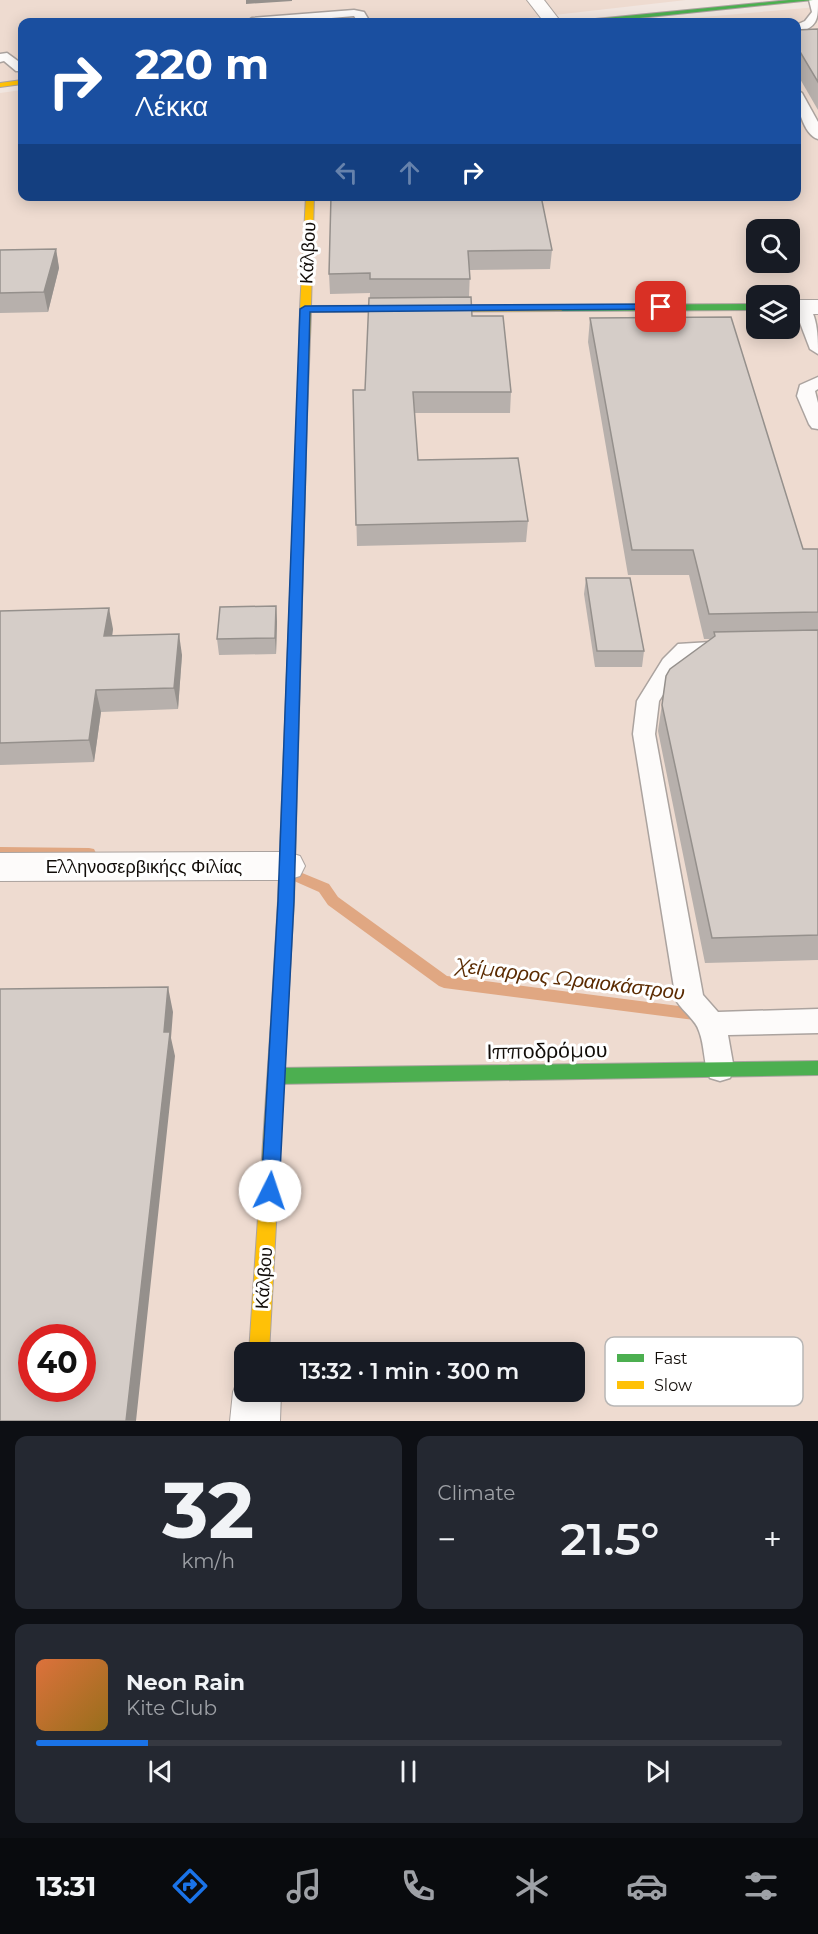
<!DOCTYPE html>
<meta charset="utf-8">
<style>
:root{--surface:#171b24;--page:#242831;--text:#f1f3f6;--muted:#9ea1a6;--line:#363941;--accent:#1a73e8}
body{margin:0;font-family:Montserrat,sans-serif;background:var(--page);color:var(--text);height:100vh;display:flex;flex-direction:column;font-size:22px;white-space:nowrap}
*{box-sizing:border-box;margin:0}
p{font-size:20px;color:var(--muted)}
.icon{flex:none;width:33px;height:33px;fill:none;stroke:currentColor;stroke-width:2;stroke-linecap:round;stroke-linejoin:round}
.map{position:relative;height:1421px;overflow:hidden}
.panel{display:flex;flex-direction:column;gap:15px;padding:15px;background:#0d0f14;flex:1}
.panel>*{flex:none}
.hud{position:absolute;left:18px;top:18px;width:783px;height:183px;border-radius:12px;box-shadow:0 3px 15px #0003;background:#1a4fa0;color:#fff;overflow:hidden}
.controls{position:absolute;left:746px;top:219px;display:grid;gap:12px}
.controls a{display:grid;place-items:center;width:54px;height:54px;border-radius:12px;background:var(--surface);box-shadow:0 3px 15px #0003;font-size:30px}
.speed{position:absolute;left:18px;top:1324px;display:flex;gap:12px;font-size:30px;font-weight:700;text-align:center}
.speed>*{display:grid;place-content:center;width:78px;height:78px;border-radius:50%;background:var(--surface);box-shadow:0 3px 15px #0003;line-height:1}
.speed .limit{border:9px solid #d22;background:#fff;color:#111}
.pin{position:absolute;display:grid;place-items:center;width:51px;height:51px;color:#fff;margin:-26px;border-radius:12px;box-shadow:0 3px 9px #0006}
.me{position:absolute;width:66px;margin:-33px;rotate:4deg;stroke-linejoin:round;filter:drop-shadow(0 0 4px #0008)}
.turn{display:flex;align-items:center;gap:21px;height:126px;padding:0 18px;font-size:27px}
.turn .icon{width:78px;height:78px;stroke-width:2.5}
.turn b{display:block;font-size:42px;line-height:51px}
.lanes{display:flex;align-items:center;height:57px;padding:0 18px;background:#0003;justify-content:center;gap:30px;direction:ltr}
.lanes .off{opacity:.35}
.big{font-size:45px;font-weight:600;line-height:1.1}
.panel .widget{flex:1;display:flex;flex-direction:column;justify-content:center;gap:9px;min-width:0;padding:0 21px;border-radius:12px;background:var(--page)}
.panel .dial{align-items:center;gap:0}
.dial b{font-size:78px;line-height:1}
.song{display:flex;align-items:center;gap:18px}
.cover{width:72px;height:72px;border-radius:9px;background:linear-gradient(135deg,hsl(20 70% 55%),hsl(40 70% 35%))}
.played{height:6px;border-radius:3px;background:linear-gradient(90deg,var(--accent) 15%,var(--line) 15%)}
.keys{display:flex;justify-content:space-around;direction:ltr}
.heat{display:flex;justify-content:space-between;align-items:center;font-size:33px;direction:ltr}
.panel .tiles{flex:1;display:grid;gap:15px;grid-template-columns:1fr 1fr}
.widget:last-child{grid-column:span 2}
.trip{position:absolute;left:234px;top:1342px;width:351px;height:60px;border-radius:12px;background:var(--surface);box-shadow:0 3px 15px #0003;font-weight:600;line-height:60px;text-align:center}
.menu{display:flex;height:96px;justify-content:space-around;align-items:center;background:#090b0e;color:var(--muted)}
.menu .icon{width:42px;height:42px}
.menu .on{color:var(--accent)}
.menu b{font-size:27px;color:var(--text)}
.map>svg:first-child{display:block}
.built{fill:#eedbd0;fill-rule:evenodd}
.lines{fill:none;stroke-linecap:round;stroke-linejoin:round}
.stream{fill:#e0a782;fill-rule:evenodd}
.lane-casing{stroke:#aba39f;stroke-width:3}
.street-casing{stroke:#aba39f;stroke-width:2}
.fast-casing{stroke:#aba39f;stroke-width:2}
.slow-casing{stroke:#aba39f;stroke-width:2}
.lane{fill:#fdfbfa;fill-rule:evenodd}
.street{fill:#fdfbfa;fill-rule:evenodd}
.fast{fill:#4caf50;fill-rule:evenodd}
.slow{fill:#ffc107;fill-rule:evenodd}
.wall{fill:#b7b0ac}
.shaded-wall{fill:#95908c}
.building{fill:#d5cdc8;stroke:#95908c;stroke-width:1.5;fill-rule:evenodd}
.route{fill:#1a73e8;stroke:#114b97;stroke-width:1.5}
.labels{text-anchor:middle;stroke-width:6;stroke-linejoin:round;paint-order:stroke}
.street-label{font-size:18px;fill:#120d09;stroke:#fff}
.water-label{font-size:20px;font-style:italic;fill:#5b2b02;stroke:#fff}
.near-street-label{font-size:21px;fill:#120d09;stroke:#fff}
.key{fill:#fff;stroke:#b8b6b5;stroke-width:1.5}
.key-label{font-size:16px;fill:#120d09}
</style>
<div class="map">
<svg width="818" height="1421" viewBox="0 0 818 1421">
<rect width="100%" height="100%" fill="#f1e6e0"/>
<g class="built">
<path d="M0,0h686l-194,22h-470v59l-22,2z"/>
<path d="M818,7v1414h-818v-1328l22,-3v106h774v-174h-151zM756,230h33v32h-33zM756,296h33v32h-33zM32,1338h50v51h-50zM244,1353h330v39h-330z"/>
</g>
<g class="lines">
<g class="stream">
<path d="M0,847l89,1 5,1 2,4 -2,4 -5,1 -89,-1z"/>
<path d="M290,868l39,16 9,13 109,79 255,33 5,2 2,4 -2,4 -5,2 -258,-33 -5,-2 -111,-81 -9,-13 -34,-15 -2,-4 2,-4z"/>
</g>
<defs>
<g id="lane">
<path d="M809,0h9c0,20 0,27 -22,33v-8l9,-4 7,-9z"/>
<path d="M354,10l10,2 6,10h-12l-4,-6 -68,6h-40l6,-4z"/>
<path d="M7,53l15,11v7h-6l-12,-10 -4,1v-8z"/>
<path d="M796,89l6,4 16,29v17c-15,-4 -22,-36 -22,-50z"/>
<path d="M802,302c16,5 16,37 16,52l-8,-5 -16,-42z"/>
<path d="M818,377v12l-3,2 3,12v26l-6,-1 -3,-4 -12,-28 3,-11z"/>
<path d="M727,641l8,2 3,5 -3,5 -43,3 -13,13 -20,32 -4,33 48,261 15,17 100,-3v24l-90,2 6,34 -4,9 -10,3 -10,-3c-7,-15 -5,-32 -11,-47 -3,-11 -17,-20 -23,-31l-43,-266 4,-33 26,-42 15,-15z"/>
</g>
<g id="street">
<path d="M527,0h17l17,22h-17z"/>
<rect x="789" y="300" width="29" height="14"/>
<path d="M287,852l13,4 5,10 -5,10 -13,4 -287,1v-28z"/>
<path d="M244,1373v19h37l-1,29h-50l3,-29 7,-17z"/>
</g>
<g id="fast">
<path d="M789,0h24l-212,22h-20l4,-2z"/>
<path d="M756,304v6l-195,1 -5,-3 5,-3z"/>
<path d="M302,414l5,3 -13,484 -7,121 -2,5 -6,2 -6,-2 -2,-5 7,-121 19,-484z"/>
<path d="M818,1061v14l-541,9 -6,-3 -2,-5 2,-5 6,-3z"/>
</g>
<g id="slow">
<path d="M22,80v4l-22,3v-4z"/>
<path d="M306,196h8l-3,110 250,-1 5,3 -5,3 -250,1 -4,105 -5,3 -4,-1 2,-110z"/>
<path d="M279,1015l6,2 2,5 -18,331h-20l22,-331 2,-5z"/>
</g>
</defs>
<use href="#lane" class="lane-casing"/>
<use href="#street" class="street-casing"/>
<use href="#fast" class="fast-casing"/>
<use href="#slow" class="slow-casing"/>
<use href="#lane" class="lane"/>
<use href="#street" class="street"/>
<use href="#fast" class="fast"/>
<use href="#slow" class="slow"/>
</g>
<g class="wall">
<path d="M818,29v81l-22,-38v-42z"/>
<path d="M331,196l221,54 -2,19 -80,1 -1,27 3,19 39,76 -1,21h-96l4,47 110,61 -2,21 -169,4 -4,-156h12l5,-97 -40,1 -1,-20z"/>
<path d="M56,249l3,19 -11,44 -48,1v-63z"/>
<path d="M590,318l213,231h15v411l-113,3 -47,-232 8,-55 45,-37h-7l-15,-64h-61l-40,-233z"/>
<path d="M586,578l58,73 -2,16h-47l-11,-73z"/>
<path d="M276,606l1,16 -1,32 -57,1 -2,-16z"/>
<path d="M0,611l113,18 -1,7 70,19 -4,54 -77,3 -7,50 -94,3z"/>
</g>
<g class="shaded-wall">
<path d="M246,0h46v1l-46,3z"/>
<path d="M56,249l3,19 -11,44 -4,-20z"/>
<path d="M276,606l1,16 -1,32 -1,-16z"/>
<path d="M109,608l4,21 -4,29 -5,-22z"/>
<path d="M179,634l3,21 -4,54 -4,-21z"/>
<path d="M96,690l5,22 -7,50 -5,-22z"/>
<path d="M168,987l5,25 -2,26 4,18 -39,365h-10z"/>
</g>
<g class="building">
<path d="M818,29v53l-22,-37v-15z"/>
<path d="M331,196h210l11,54 -84,1 2,28h-100v-6l-41,1z"/>
<path d="M56,249l-12,43 -44,1v-43z"/>
<path d="M471,297l1,19h31l8,76h-98l5,68 100,-2 10,63 -172,4 -3,-135h12l4,-92z"/>
<path d="M731,317l72,232h15v63l-109,2 -16,-64h-61l-42,-232z"/>
<path d="M586,578h44l14,73h-47z"/>
<path d="M276,606l-1,32 -58,1 3,-32z"/>
<path d="M109,608l-5,28 75,-2 -5,54 -78,2 -7,50 -89,3v-132z"/>
<path d="M818,630v305l-106,3 -50,-233 4,-29 4,-7 45,-33 -1,-4z"/>
<path d="M168,987l-4,45h6l-44,389h-126v-432zM32,1338h50v51h-50z"/>
</g>
<path class="route" d="M661,304l5,3 -2,2 -354,3 -16,589 -15,290 -3,6 -6,3 -7,-3 -2,-6 17,-290 22,-592 5,-3z"/>
<g class="labels">
<g class="street-label">
<text transform="translate(308 253) rotate(-87)" y="6">Κάλβου</text>
<text x="144" y="873">Ελληνοσερβικήςς Φιλίας</text>
<text transform="translate(264 1278) rotate(-86)" y="6">Κάλβου</text>
</g>
<g class="water-label">
<text transform="translate(571 979) rotate(7)" y="7">Χείμαρρος Ωραιοκάστρου</text>
</g>
<g class="near-street-label">
<text transform="translate(547 1051) rotate(-1)" y="7">Ιπποδρόμου</text>
</g>
</g>
<rect x="605" y="1337" width="198" height="69" rx="9" class="key"/>
<rect x="617" y="1354" width="27" height="8" fill="#4caf50"/>
<rect x="617" y="1381" width="27" height="8" fill="#ffc107"/>
<g class="key-label">
<text x="654" y="1364">Fast</text>
<text x="654" y="1391">Slow</text>
</g>
</svg>
<div class="controls">
<a><svg class="icon" aria-label="search" viewBox="0 0 24 24"><circle cx="10" cy="10" r="6"/><path d="M15 15l6 6"/></svg></a>
<a><svg class="icon" aria-label="layers" viewBox="0 0 24 24"><path d="M12 4l9 5-9 5-9-5zM3 14l9 5 9-5"/></svg></a>
</div>
<div class="speed"><div class="limit">40</div></div>
<div class="pin" style="left:661px;top:307px;background:#d93025"><svg class="icon" aria-label="arrive" viewBox="0 0 24 24"><path d="M6 21V4h12l-3 4 3 4H6"/></svg></div>
<svg class="me" style="left:270px;top:1191px" viewBox="-20 -20 40 40"><circle r="19" fill="#fff"/><path d="M0-13L10 11 0 6-10 11z" fill="#1a73e8"/></svg>
<div class="trip">13:32 · 1 min · 300 m</div>
<div class="hud">
<div class="turn"><svg class="icon" aria-label="right" viewBox="0 0 24 24"><path d="M7 20v-9h11M14 6l5 5-5 5"/></svg><div><b>220 m</b>Λέκκα</div></div>
<div class="lanes"><svg class="icon off" aria-label="left" viewBox="0 0 24 24"><path d="M17 20v-9H6M10 6l-5 5 5 5"/></svg><svg class="icon off" aria-label="ahead" viewBox="0 0 24 24"><path d="M12 20V5M6 11l6-6 6 6"/></svg><svg class="icon" aria-label="right" viewBox="0 0 24 24"><path d="M7 20v-9h11M14 6l5 5-5 5"/></svg></div>
</div>
</div>
<section class="panel">
<div class="tiles">
<div class="widget dial"><b>32</b><p>km/h</p></div>
<div class="widget"><p>Climate</p>
<div class="heat"><a>−</a><b class="big">21.5°</b><a>+</a></div>
</div>
<div class="widget">
<div class="song"><i class="cover"></i><div><b>Neon Rain</b><p>Kite Club</p></div></div>
<div class="played"></div>
<div class="keys"><svg class="icon" aria-label="previous" viewBox="0 0 24 24"><path d="M18 5L8 12l10 7zM5 5v14"/></svg><svg class="icon" aria-label="pause" viewBox="0 0 24 24"><path d="M8 5v14M16 5v14"/></svg><svg class="icon" aria-label="next" viewBox="0 0 24 24"><path d="M6 5l10 7-10 7zM19 5v14"/></svg></div>
</div>
</div>
</section>
<nav class="menu">
<b>13:31</b>
<svg class="icon on" aria-label="directions" viewBox="0 0 24 24"><path d="M12 3l9 9-9 9-9-9zM9 14v-3h6M13 9l2 2-2 2"/></svg>
<svg class="icon" aria-label="music" viewBox="0 0 24 24"><path d="M9 18V5l10-2v13"/><circle cx="6" cy="18" r="3"/><circle cx="16" cy="16" r="3"/></svg>
<svg class="icon" aria-label="phone" viewBox="0 0 24 24"><path d="M5 4h4l2 5-3 2q2 4 5 5l2-3 5 2v4C11 20 4 13 5 4z"/></svg>
<svg class="icon" aria-label="climate" viewBox="0 0 24 24"><path d="M12 3v18M4 7l16 10M4 17L20 7"/></svg>
<svg class="icon" aria-label="car" viewBox="0 0 24 24"><path d="M5 17H2v-5l4-1 3-4h7l3 4 3 1v5h-3M9 17h6M6 11h13"/><circle cx="7" cy="17" r="2"/><circle cx="17" cy="17" r="2"/></svg>
<svg class="icon" aria-label="filters" viewBox="0 0 24 24"><path d="M4 7h16M4 17h16"/><circle cx="9" cy="7" r="2"/><circle cx="15" cy="17" r="2"/></svg>
</nav>
